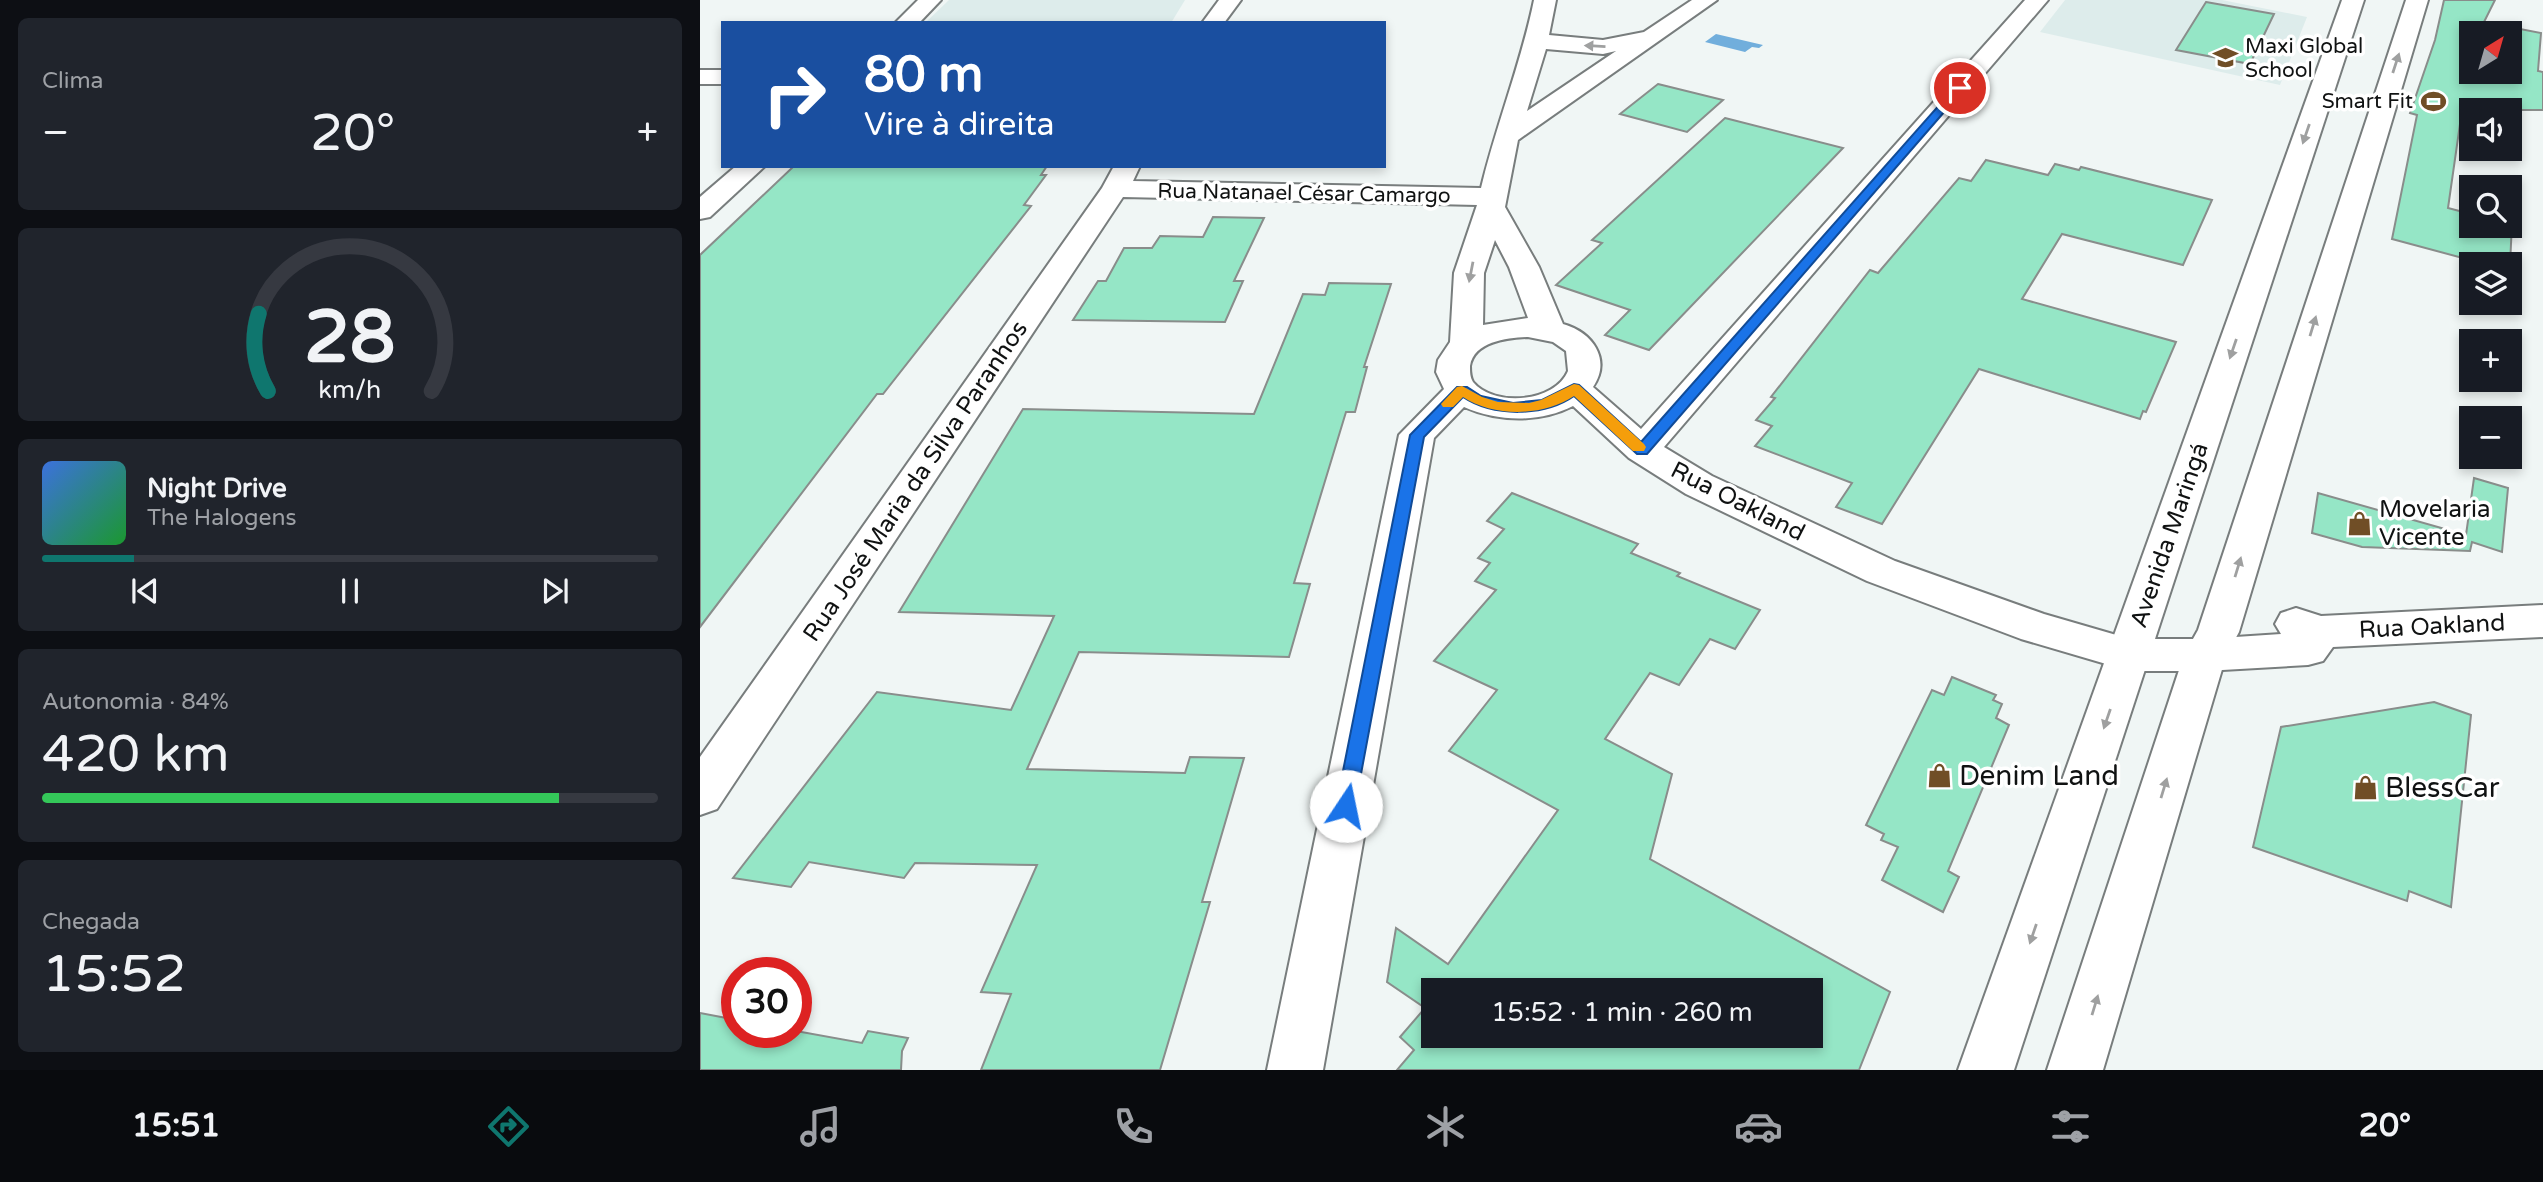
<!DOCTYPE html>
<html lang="pt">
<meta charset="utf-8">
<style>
:root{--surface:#171b24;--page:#20242c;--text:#f1f3f6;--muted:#9ea1a6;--line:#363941;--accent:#0f766e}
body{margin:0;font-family:"Varela Round",sans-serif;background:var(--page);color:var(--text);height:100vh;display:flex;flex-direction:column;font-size:26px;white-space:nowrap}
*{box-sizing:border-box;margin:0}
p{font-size:23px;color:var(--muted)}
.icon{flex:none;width:38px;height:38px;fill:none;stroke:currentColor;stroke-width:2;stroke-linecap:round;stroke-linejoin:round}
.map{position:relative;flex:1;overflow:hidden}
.details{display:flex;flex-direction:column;gap:18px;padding:18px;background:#0d0f14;width:700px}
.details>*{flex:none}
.guide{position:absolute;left:21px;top:21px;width:665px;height:147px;border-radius:0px;box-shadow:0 4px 10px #0003;background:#1a4fa0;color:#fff;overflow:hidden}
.needle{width:46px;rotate:37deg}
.buttons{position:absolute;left:1759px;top:21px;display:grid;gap:14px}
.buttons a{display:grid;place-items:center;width:63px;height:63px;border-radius:0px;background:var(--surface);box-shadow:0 4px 10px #0003;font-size:35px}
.speed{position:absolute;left:21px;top:957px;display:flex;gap:14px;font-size:35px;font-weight:700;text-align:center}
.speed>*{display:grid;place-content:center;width:91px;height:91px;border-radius:50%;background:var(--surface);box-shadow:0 4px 10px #0003;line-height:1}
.speed .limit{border:10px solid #d22;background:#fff;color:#111}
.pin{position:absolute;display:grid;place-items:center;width:60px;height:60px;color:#fff;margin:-30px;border:4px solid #fff;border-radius:50%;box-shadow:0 2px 7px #0007}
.me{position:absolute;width:77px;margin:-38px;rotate:11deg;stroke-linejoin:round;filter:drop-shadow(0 0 5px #0008)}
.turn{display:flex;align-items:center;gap:24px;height:147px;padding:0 28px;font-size:32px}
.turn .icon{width:91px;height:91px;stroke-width:2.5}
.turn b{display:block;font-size:49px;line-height:60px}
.big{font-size:52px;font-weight:600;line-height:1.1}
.details .widget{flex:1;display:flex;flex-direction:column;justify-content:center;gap:10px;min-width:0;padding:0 24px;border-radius:10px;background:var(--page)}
.details .dial{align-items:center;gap:0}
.dial svg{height:182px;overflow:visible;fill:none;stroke:var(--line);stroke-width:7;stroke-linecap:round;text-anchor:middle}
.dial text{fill:var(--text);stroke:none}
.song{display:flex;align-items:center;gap:21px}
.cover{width:84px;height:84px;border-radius:10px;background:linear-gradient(135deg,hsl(220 70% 55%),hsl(130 70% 35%))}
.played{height:7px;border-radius:4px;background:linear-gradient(90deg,var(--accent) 15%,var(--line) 15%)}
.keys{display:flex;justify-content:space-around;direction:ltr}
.heat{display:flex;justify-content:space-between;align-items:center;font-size:38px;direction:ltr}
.charge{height:10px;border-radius:5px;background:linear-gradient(90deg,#34c759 84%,var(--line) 0)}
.trip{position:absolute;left:721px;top:978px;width:402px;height:70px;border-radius:0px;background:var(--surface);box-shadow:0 4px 10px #0003;font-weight:600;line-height:70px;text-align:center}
.menu{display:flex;height:112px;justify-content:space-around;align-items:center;background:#090b0e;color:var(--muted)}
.menu .icon{width:49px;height:49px}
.menu .active{color:var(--accent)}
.menu b{font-size:32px;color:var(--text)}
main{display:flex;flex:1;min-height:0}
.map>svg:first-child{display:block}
.built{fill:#ddeceb}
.water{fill:#71aedc}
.building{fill:#95e6c6;stroke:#898d8b;stroke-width:2;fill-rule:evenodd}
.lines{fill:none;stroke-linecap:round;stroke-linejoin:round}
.minor-casing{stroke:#787d7d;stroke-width:4}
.major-casing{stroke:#787d7d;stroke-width:4}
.minor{fill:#fff;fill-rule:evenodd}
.major{fill:#fff;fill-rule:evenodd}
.oneway{fill:#9fa0a0}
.route{fill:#1a73e8;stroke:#114b97;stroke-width:2}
.slow{fill:#f59e0b}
.labels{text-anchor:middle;stroke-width:7;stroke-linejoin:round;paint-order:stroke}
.far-poi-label{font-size:21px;fill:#101212;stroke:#fff;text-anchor:start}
.far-street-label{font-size:21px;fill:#101212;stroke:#fff}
.street-label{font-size:24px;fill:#101212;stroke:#fff}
.poi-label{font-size:24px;fill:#101212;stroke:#fff;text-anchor:start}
.near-poi-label{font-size:28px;fill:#101212;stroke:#fff;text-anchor:start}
</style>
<main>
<section class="details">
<div class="widget"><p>Clima</p>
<div class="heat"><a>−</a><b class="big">20°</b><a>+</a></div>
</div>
<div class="widget dial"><svg viewBox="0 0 100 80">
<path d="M14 69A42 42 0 1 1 86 69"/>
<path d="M14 69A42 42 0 0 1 10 35" stroke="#0f766e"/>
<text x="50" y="56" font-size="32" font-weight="700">28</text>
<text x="50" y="72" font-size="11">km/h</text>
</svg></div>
<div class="widget">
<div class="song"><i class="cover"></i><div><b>Night Drive</b><p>The Halogens</p></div></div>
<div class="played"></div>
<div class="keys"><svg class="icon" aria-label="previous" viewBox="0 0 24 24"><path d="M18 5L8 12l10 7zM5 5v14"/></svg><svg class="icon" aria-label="pause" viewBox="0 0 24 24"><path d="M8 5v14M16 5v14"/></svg><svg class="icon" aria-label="next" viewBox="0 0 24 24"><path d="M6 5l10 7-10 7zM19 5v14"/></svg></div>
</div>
<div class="widget"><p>Autonomia · 84%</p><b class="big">420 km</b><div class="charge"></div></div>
<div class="widget"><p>Chegada</p><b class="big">15:52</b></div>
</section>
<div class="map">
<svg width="1843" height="1070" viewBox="0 0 1843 1070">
<rect width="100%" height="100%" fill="#f0f6f5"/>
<g class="built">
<path d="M249,0h236l-14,23h-246z"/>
<path d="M1365,0h157l85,17 -27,68 -240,-53z"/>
</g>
<path class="water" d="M1016,34l47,11 -4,3 -7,-1 -7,5 -40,-10z"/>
<g class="building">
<path d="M1744,0h51l-11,22 57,11 -3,38 5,1v38h-31l5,27 -7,-2v-25h-39v17l-11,-3 -12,84 23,6v12h39v-4l2,1 -2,42 -25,-1 -93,-25 25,-124 -7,-2 25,-73zM1771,33h39v39h-39z"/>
<path d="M1506,2l68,12 -24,50 -74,-14z"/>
<path d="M958,84l65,16 -36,32 -67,-18z"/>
<path d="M1025,118l118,30 -194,202 -44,-15 25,-25 -74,-25 46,-42 -10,-3z"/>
<path d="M1286,160l62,15 7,-11 24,6 2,-3 131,33 -29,65 -121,-31 -40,65 154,43 -30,70 -3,-1 -3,8 -161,-50 -97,155 -46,-17 16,-24 -97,-37 17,-20 -16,-6 19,-22 -4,-1 99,-127 8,3 81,-95 12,3z"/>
<path d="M94,166h253l-6,9h5l-22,30 7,1 -148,188h-6l-177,233v-372z"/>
<path d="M513,217l51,1 -30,63h9l-18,41 -152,-2 25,-39h8l18,-33h28l8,-12 43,1z"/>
<path d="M629,283l62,1 -27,83h3l-12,45h-9l-52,171 16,1 -21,73 -210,-5 -52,117 158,4 5,-16 54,1 -42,144h8l-50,168h-179l30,-76 -30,-2 56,-127 -122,-2 -11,15 -95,-16 -18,25 -58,-9 144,-186 134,18 43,-94 -155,-4 124,-203 231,5 49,-120 22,1z"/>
<path d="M1774,478l34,10 -6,64 -30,-10 -2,9 -108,-4 -50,-14 6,-40 148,42z"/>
<path d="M812,493l126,51 -7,9 49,20 -3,3 83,34 -25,39 -25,-10 -31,46 -29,-12 -45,66 67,35 -22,85 240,133 -31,78h-462l17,-20 -14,-13 25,-29 -38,-26 9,-54 52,36 110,-154 -109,-59 48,-61 -63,-29 62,-71 -21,-9 15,-18 -12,-5 26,-29 -17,-8zM733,990h378v46h-378z"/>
<path d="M1252,677l44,18 -3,5 9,4 -6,14 13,7 -61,146 11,6 -16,35 -61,-32 16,-33 -17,-7 3,-6 -18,-9 66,-135 12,5z"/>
<path d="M1734,702l37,13 -20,192 -42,-16 -2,10 -154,-54 28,-120z"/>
<path d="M0,1013l37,7v12l59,-1 66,12 6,-12 40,7 -6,13 -1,19h-201z"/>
</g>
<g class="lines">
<defs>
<g id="minor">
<path d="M218,0h23l-22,23h-24z"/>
<path d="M519,0h22l-17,23h-22z"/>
<path d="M834,0h22l-7,35 54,5 41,-8 48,-32h25l-199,140 -13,67 34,60 24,57c29,8 49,35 30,63l48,42 384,-429h23l-384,447 48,29 183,85 149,53 86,25h75l76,-5 -6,-10 6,-11 15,-5 25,8 222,-11v32l-210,10 -10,14 -15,4 -103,6h-75l-109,-32 -154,-58 -181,-87 -57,-36 -56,-52c-33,17 -75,16 -109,1l-30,31 -111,632h-56l132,-635 45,-46 -8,-17 2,-12 12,-18 4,-69 23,-68 -354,-8 -406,612 -17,6v-58l402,-569 12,-22h26l-7,15 348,7c15,-63 40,-124 53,-188zM846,49l57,5 13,-3 -89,60zM795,240l14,27 19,51 -45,7 1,-52zM828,337l25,5 13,9 2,20c-13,31 -73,37 -95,11 -3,-5 -3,-10 -3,-16 4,-25 38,-28 58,-29z"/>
<rect x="0" y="70" width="23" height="14"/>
<path d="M36,166h29l-55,51 -10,2v-22z"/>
</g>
<g id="major">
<path d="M1642,0h22l-350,1070h-56z"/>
<path d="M1706,0h22l-189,632 -13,24 -123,414h-56l137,-415 14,-25z"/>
</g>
</defs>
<use href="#minor" class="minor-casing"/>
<use href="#major" class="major-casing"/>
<use href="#minor" class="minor"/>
<use href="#major" class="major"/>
</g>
<defs><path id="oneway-solid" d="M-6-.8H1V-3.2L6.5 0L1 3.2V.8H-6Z" transform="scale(1.75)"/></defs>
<g class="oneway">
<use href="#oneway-solid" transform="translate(895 46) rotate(-177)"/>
<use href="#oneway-solid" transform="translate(1696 63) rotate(-72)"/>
<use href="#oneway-solid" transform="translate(1606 134) rotate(109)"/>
<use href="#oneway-solid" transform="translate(771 272) rotate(101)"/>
<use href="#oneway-solid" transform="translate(1613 326) rotate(-73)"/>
<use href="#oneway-solid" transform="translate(1533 349) rotate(109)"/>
<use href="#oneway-solid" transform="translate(1538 567) rotate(-73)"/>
<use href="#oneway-solid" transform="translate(1407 719) rotate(109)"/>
<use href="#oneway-solid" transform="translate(1464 788) rotate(-73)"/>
<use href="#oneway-solid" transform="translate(1333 934) rotate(109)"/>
<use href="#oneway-solid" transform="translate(1395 1005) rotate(-73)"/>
</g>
<path class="route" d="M1256,86l9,2 -318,366h-10l-63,-58c-30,21 -81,21 -111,1l-39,40 -69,369 -3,6 -6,2 -7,-2 -3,-6 74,-371 47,-48h10l14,9 32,7 29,-3 32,-16 5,1 62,57z"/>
<path class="slow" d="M874,384l5,1 65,59 2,3 -2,4h-11l-59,-55c-31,21 -81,21 -111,1l-10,10h-10l-2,-3 16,-17 5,-1 20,11 16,5 31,1 12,-3z"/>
<defs>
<symbol id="school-bare" viewBox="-9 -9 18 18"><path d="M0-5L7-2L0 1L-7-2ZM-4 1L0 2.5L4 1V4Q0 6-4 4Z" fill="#704e26" stroke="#fff" stroke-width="2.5" paint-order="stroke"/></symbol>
<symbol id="stadium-bare" viewBox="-9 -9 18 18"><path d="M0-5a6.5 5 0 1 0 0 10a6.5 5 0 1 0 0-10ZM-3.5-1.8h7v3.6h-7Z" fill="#704e26" stroke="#fff" stroke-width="2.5" paint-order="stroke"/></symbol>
<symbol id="shop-bare" viewBox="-9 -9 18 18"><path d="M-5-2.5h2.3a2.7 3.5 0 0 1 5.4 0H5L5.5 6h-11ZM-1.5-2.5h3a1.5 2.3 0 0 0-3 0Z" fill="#704e26" stroke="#fff" stroke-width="2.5" paint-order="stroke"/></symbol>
</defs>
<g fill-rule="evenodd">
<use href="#school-bare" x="1508" y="40" width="35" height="35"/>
<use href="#stadium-bare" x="1716" y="84" width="35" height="35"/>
<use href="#shop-bare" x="1642" y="506" width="35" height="35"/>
<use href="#shop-bare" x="1222" y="758" width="35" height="35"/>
<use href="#shop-bare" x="1648" y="770" width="35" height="35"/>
</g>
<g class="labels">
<g class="far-poi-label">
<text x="1545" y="53">Maxi Global<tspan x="1545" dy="24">School</tspan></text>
<text x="1713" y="108" text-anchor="end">Smart Fit</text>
</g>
<g class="far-street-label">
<text transform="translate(604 193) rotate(1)" y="7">Rua Natanael César Camargo</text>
</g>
<g class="street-label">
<text transform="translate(215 481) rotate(-56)" y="8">Rua José Maria da Silva Paranhos</text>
<text transform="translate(1038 501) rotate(27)" y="8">Rua Oakland</text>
<text transform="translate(1469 535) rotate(-71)" y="8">Avenida Maringá</text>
<text transform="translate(1732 626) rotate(-3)" y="8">Rua Oakland</text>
</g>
<g class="poi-label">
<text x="1679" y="517">Movelaria<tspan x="1679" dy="28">Vicente</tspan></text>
</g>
<g class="near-poi-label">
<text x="1259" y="785">Denim Land</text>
<text x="1685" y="797">BlessCar</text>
</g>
</g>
</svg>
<div class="buttons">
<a><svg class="needle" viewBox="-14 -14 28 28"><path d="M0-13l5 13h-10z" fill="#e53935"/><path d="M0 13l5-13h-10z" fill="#9ea1a6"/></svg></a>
<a><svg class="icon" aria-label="sound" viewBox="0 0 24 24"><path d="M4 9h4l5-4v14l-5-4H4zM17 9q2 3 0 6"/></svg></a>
<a><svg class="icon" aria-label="search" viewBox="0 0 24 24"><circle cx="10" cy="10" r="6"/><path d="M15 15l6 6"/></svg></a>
<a><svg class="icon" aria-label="layers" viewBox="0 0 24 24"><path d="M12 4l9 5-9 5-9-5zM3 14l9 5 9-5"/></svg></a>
<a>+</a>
<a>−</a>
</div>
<div class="speed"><div class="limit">30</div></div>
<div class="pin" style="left:1260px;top:88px;background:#d93025"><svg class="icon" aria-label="arrive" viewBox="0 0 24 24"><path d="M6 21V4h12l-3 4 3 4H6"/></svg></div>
<svg class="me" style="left:646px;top:806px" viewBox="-20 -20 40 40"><circle r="19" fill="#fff"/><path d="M0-13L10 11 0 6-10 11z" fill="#1a73e8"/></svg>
<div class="trip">15:52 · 1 min · 260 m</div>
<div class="guide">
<div class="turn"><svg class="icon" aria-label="right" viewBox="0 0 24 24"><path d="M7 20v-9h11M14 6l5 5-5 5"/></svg><div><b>80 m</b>Vire à direita</div></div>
</div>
</div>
</main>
<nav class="menu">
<b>15:51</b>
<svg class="icon active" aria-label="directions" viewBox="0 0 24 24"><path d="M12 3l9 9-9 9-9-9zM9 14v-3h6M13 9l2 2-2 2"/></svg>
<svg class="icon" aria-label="music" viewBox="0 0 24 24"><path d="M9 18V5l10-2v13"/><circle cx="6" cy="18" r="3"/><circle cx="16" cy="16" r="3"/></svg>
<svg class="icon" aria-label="phone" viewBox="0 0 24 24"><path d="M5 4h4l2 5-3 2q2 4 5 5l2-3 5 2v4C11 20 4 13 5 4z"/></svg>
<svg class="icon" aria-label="climate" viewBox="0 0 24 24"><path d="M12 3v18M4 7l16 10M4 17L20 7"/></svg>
<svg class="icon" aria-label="car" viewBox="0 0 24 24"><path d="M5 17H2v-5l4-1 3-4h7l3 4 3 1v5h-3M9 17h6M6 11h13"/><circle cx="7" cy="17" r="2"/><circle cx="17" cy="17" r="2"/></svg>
<svg class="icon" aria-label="filters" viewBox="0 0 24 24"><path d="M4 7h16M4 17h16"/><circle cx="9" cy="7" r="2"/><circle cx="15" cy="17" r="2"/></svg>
<b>20°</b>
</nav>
